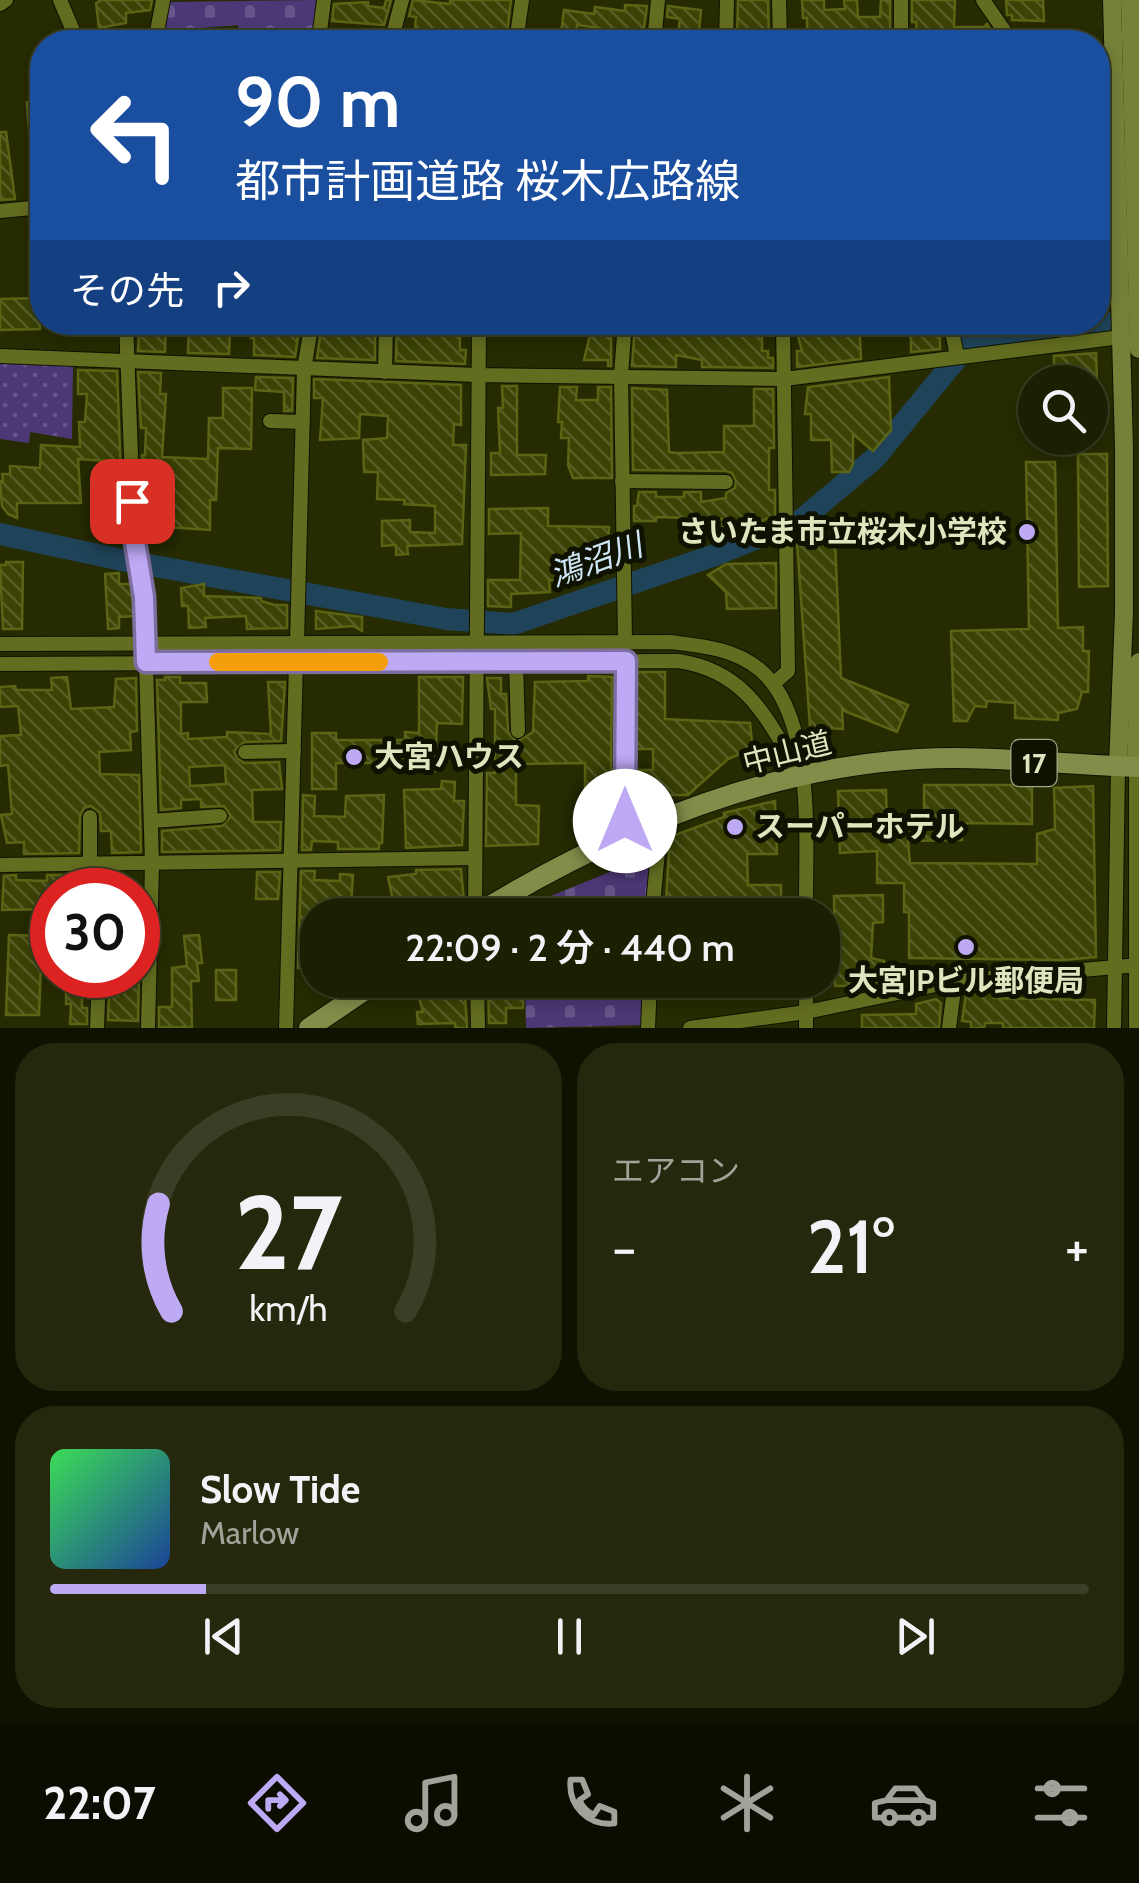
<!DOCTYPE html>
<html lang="ja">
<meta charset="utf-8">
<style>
:root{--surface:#1c2002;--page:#25280c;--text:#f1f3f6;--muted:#a0a399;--line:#3a3e24;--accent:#bea9f5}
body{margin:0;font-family:Cabin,"Noto Sans JP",sans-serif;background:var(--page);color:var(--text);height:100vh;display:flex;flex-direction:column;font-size:38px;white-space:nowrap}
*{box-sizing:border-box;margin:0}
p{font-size:32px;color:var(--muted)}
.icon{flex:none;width:55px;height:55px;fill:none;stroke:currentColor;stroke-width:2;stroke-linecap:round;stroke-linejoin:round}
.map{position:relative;height:1028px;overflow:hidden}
.sheet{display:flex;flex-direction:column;gap:15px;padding:15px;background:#0f1201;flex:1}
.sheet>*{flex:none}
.banner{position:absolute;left:30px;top:30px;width:1080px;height:305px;border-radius:40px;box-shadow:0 5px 15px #0003,0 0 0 2px var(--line);background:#1a4fa0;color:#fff;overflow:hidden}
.tools{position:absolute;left:1018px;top:365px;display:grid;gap:20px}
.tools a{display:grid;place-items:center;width:90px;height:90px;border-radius:50%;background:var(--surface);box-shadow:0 5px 15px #0003,0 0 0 2px var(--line);font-size:50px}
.speed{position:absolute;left:30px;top:868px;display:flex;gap:20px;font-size:50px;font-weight:700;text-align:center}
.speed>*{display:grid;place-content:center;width:130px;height:130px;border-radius:50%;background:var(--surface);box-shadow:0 5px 15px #0003,0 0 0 2px var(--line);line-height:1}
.speed .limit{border:15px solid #d22;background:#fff;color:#111}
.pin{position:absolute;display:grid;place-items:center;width:85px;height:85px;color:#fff;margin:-42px;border-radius:20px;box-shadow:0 5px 15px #0006}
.me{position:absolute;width:110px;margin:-55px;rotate:0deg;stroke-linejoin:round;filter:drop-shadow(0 0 8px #0008)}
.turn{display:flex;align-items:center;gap:35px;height:210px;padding:0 40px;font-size:45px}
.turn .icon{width:130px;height:130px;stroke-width:2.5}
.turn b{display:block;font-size:70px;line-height:85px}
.then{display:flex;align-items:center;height:95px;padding:0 40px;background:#0003;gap:20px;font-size:38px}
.big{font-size:75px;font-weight:600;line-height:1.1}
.sheet .widget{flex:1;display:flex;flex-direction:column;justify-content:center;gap:15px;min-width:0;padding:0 35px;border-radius:40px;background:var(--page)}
.sheet .dial{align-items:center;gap:0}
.dial svg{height:260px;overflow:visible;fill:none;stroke:var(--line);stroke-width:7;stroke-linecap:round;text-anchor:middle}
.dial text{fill:var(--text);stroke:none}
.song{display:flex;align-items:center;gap:30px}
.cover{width:120px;height:120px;border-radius:15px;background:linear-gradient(135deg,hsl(130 70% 55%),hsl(220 70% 35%))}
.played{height:10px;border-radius:5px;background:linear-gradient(90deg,var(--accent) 15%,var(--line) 15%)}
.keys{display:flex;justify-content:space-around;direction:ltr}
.heat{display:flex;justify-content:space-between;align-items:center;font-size:55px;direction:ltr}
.sheet .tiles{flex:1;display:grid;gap:15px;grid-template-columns:1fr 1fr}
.widget:last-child{grid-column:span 2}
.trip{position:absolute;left:300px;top:898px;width:540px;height:100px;border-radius:40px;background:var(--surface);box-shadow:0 5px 15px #0003,0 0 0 2px var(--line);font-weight:600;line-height:100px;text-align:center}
.tab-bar{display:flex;height:160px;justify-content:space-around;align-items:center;background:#0b0d01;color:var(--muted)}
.tab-bar .icon{width:70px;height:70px}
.tab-bar .selected{color:var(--accent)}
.tab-bar b{font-size:45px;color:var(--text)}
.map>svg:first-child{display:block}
.cemetery{fill:url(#cemetery-stones)}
.park{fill:url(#park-dots)}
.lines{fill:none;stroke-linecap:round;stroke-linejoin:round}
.river{stroke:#1f4459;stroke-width:22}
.building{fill:url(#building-back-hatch);stroke:#5b6415;stroke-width:2.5;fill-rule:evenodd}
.minor-casing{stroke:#0f1200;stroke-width:16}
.major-casing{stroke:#0f1200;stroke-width:20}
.highway-casing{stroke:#0f1200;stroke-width:22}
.minor{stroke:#636d20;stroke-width:14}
.major{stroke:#768039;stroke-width:18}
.highway{stroke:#838d4a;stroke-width:20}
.route-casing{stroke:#7c6e9f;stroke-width:25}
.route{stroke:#bea9f5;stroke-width:18}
.slow{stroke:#f59e0b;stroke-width:18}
.poi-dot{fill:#bea9f5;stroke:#0f1200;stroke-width:4}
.labels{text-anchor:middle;stroke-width:10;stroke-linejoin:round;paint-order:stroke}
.shield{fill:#0f1200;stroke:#a0a686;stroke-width:2.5}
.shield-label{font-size:28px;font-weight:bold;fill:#dee6c0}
.poi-label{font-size:30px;font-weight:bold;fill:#dee6c0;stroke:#0f1200;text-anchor:start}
.street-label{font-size:30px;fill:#dee6c0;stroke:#0f1200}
.water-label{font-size:32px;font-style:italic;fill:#cee6f6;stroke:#0f1200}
</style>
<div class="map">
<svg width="1139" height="1028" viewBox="0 0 1139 1028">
<defs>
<pattern id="cemetery-stones" width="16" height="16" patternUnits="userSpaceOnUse" patternTransform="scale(2.5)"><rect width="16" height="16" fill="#4c3876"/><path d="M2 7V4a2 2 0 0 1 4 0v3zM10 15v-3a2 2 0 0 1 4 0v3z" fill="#655588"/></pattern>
<pattern id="park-dots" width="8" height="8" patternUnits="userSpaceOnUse" patternTransform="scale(2.5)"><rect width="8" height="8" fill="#4c3876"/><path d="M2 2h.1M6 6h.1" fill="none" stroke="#655588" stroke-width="1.8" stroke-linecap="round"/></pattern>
<pattern id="building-back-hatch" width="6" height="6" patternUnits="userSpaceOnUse" patternTransform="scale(2.5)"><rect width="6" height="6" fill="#3b4204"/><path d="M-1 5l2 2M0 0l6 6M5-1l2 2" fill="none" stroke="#575d27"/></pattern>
</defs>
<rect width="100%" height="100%" fill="#262b02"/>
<g class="cemetery">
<path d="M318,0l-4,42h-75l-1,-17 -74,6 3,-26 4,-3z"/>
<path d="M654,862l-4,53h-111l2,-15 86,-35z"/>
<path d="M525,980h121l-3,45 -117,3z"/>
</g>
<path class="park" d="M0,363l73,2 -1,74 -42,-7 -1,11 -29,-4z"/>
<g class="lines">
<path class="river" d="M0,534l122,26 324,59 67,5 202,-69 85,-34 75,-63 91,-111 106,-14 67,-17"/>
</g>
<g class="building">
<path d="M102,0h50l-2,10 -24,3v10l-27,5 -3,-25z"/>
<path d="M386,0h5l-7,25 -52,-4 2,-17 34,-2v4l16,2z"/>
<path d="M413,0l37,4v-4h61l-5,42 -42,-5v5h-50l2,-25 -7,-1z"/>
<path d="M738,0h30l1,42h-32z"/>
<path d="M802,0h22v10l21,-1 -1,-9h13l1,17h22l1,-17h9v42h-83v-24h-4z"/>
<path d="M912,0h43l-1,27h30l3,-3 12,18h-82l-1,-20h-4z"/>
<path d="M1006,0h37l1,21 -32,-1v-5h-5z"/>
<path d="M625,5l22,1 -5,36h-44l2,-14 -23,-3 -2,17h-15l4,-32 30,4 1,-7 30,4z"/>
<path d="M668,6l33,4 -3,32h-21l3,-23 -13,-2z"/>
<path d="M42,100v97h-8l-7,-95z"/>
<path d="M0,132h6l9,67 -15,1z"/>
<path d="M39,298l1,31 -40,1v-31z"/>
<path d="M140,322h26l-1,30 -27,-1z"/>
<path d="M189,322h111l-5,35 -41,-2v-17h-3l1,-4 -22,-2 -1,22 -41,-1z"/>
<path d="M322,322h53v38l-58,-2z"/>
<path d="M397,322h44l-1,7h20v21h6l-1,14 -69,-3z"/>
<path d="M643,322l90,5v-5h29v29h6v7h5v10l-71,-1v-7l-26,-5v12l-44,-1 3,-40h8z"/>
<path d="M794,322h17v11l28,-2v-9h20l2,37 -64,8v-16h5z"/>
<path d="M940,322v27l-29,3v-14l-4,-5 6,-4v-5z"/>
<path d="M591,331l20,1v34h-3v-6h-24z"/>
<path d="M1096,353l1,29h-43v-26z"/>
<path d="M78,370l39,1 5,133 -15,1v-44l-29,-2 3,44h-64v15l-9,-4 -6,-8 -2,-25h3l-1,-7h8v-8l30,2 1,-23 39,2 -1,-25h6l2,-28h-9z"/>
<path d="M138,372l23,1 -1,21h6l-4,63 46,2 1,-41h14v-30h29l-1,61 -33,-1 -2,52h-6v30l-45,-3v3h-21l-2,-75h3l1,-27h-5z"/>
<path d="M256,377l37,1 -1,33h-8v-19l-29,-2z"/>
<path d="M889,377l2,53 -18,21 -20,-17v30l-4,8h-17l-1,-32h-20v-26h-6l3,-27z"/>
<path d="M314,379l147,6v40l-7,-1 -1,21h13l-4,99 -55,2 1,8 -12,1v-10l-14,1v-25l28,-1v12l25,1v-27l-31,-2 1,-4 -28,-1 1,-27h-14l-1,-32 24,-2 1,-22 -28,-2 -1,24 -39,2 3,-42h-9z"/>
<path d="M502,386h15v69h29l-1,19 -54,1v-22h9l-2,-45h5z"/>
<path d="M560,387h17l-1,13h22v-13h13l1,91h-39l-5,-13 1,-27h-8l1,-16h-4z"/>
<path d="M632,388l35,2 2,62 7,1 48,-1v-26h30v-37h19l1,59h-5v42h6v25l-18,8 -21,1v3l-13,1 -1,-9 -66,-2v4h-22v-15h3l2,-14h17v5h28v-5h17v10l25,-4v-5l9,-5 1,-7 -4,-8 -6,-2 -93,-1z"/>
<path d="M1078,454h29l1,132 -29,1z"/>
<path d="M1026,462h29l3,166 25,-1v24h6l-1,41h-6l-5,17 -19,4v7l-43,-2v-15l-28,-2 -1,6 -11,-1 -8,15h-13l-3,-90 78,-2z"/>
<path d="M548,508v18l61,1 -1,24 -28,-1v31l-31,-1 1,12 -39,2v13l-23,-1v-26h32l1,-47 -32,1v-25z"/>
<path d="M835,541l6,137 67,27 -11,27 -55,-22 1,19 -33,-2 -13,-185z"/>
<path d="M6,562h17l-1,67h-19l-3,-64h6z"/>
<path d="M776,563v45l-49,1 -1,-17 -18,-17 18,-11z"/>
<path d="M119,573v11h12l3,32 -15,1v11l-11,1 -3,-55z"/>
<path d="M204,584v12l57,2v3l14,4h12v23l-40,1 -1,-13 -41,2 1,9 -17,1 -1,-22h-6l-1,-18z"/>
<path d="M316,611l46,6v14l-9,-5 -37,3z"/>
<path d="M637,672h28v47l85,4 2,19 -5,9 -19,8 -40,36h-21v5l-31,2v-32h17v-21h-17z"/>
<path d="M588,676l24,1 -1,92 4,1v32h-30v-39l-69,1v41l23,1 -1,38 -52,2 1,-73h8v-64h-4l-4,-31h14v16h5l2,38 9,10 16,-10 2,-50 53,-1z"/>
<path d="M67,677l4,32 43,-2 2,-28 20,-1 1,53 -7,1 1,18 -32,2 1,22 39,1 2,77 -29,1 -1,-22h-10l-1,-18 -9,-7 -7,2 -4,8 -1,37 -55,1v-12l-17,1 -6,-28 11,-1 -4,-49 -8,1v-30l21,-1 -3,-29 -18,1v-20l15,-1 1,4h36l-1,-12z"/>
<path d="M165,677h15v6h26l1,19h-26v32l7,-1v6l39,-2v-5l44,2 -3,-52h17l-4,59 -37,1 -10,9 3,7 7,5 35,-1 3,27 -30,1 1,32h28l-1,28 -118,2v-21l60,-5 9,-10 -7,-10 -23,1v-8l-20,1v8l-20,2 -4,-130h8zM225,765l1,19 -36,2 -1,-19z"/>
<path d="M419,677h44l-1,47 -25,-1 -2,48 -31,-1v-7h-68v26h-24v-56h24v7h69v-8l14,1z"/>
<path d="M442,781l13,1 -1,19h10l-2,44 -56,3 -2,-58 37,-1z"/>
<path d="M924,785h108v39l-70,-1v17l-54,1 2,22 127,1v-30l18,-5 -1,-41 39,-2 3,171 -32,3 -155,-2v-46h-5v-29h-27v-32l-37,2 -2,-62 48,-1 1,36 37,-5z"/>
<path d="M303,795l12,1 -1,20 31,1 1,-21 38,-1 -2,48h-3v6h-41v-7l-26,-1 -1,9h-9z"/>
<path d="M775,801l2,53h-30l1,31h33v13h-33v17h-83l5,-78 54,-20v-4z"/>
<path d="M461,869l3,33 -14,7 -2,-7 -20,13h-32l-8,-38 28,-3v-4z"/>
<path d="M301,871h14l-1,9 26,1v-7l13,1 -2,31h-37l-1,37h5v25h-20z"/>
<path d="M257,872h23l-2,27h-22z"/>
<path d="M16,875v5l31,1v-6h46l-1,15h-40v19l-50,1 2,-34z"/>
<path d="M883,895v27l-10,1 -2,35 13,3v24l-49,1 -1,-90z"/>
<path d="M9,935l33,1 -3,79h-33z"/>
<path d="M199,935l3,28h-5l2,18h-8l1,46h-33v-20h13v-39l15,-2 -3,-30z"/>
<rect x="216" y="970" width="20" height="30"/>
<path d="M66,975h20l2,4v9l-6,1v19h5v16h-17l1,-20h-5z"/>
<path d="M122,975h17l-1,46 -30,-1 1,-24h9z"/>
<path d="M414,980h50l3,48h-12v-5l-37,1 -1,-12h6z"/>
<path d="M488,980h35v28h-17v15h-17z"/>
<path d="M994,991v7l101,2 -1,28h-91v-5h-18l-1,5h-13v-6l-9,-1 4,-27z"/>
<path d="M936,999l5,4 -2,25h-77v-13l54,-1v-10z"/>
</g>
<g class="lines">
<defs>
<g id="minor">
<path d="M60,0l17,40"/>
<path d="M324,0l-5,39 15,3"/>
<path d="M779,0l1,42"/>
<path d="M983,0l29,42"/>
<path d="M0,4l6,-4"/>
<path d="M155,42l8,-42"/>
<path d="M391,42l11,-42"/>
<path d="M516,42l6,-42"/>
<path d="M654,42l4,-42"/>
<path d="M726,42l1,-42"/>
<path d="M901,42v-42"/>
<path d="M1098,166l11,8h14"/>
<path d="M0,211l42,-4"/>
<path d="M126,322l8,214 10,61 8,267 -4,164"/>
<path d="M625,322l-4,53 4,267"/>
<path d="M950,322l7,34"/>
<path d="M0,356l477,19 307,4 337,-42"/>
<path d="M385,372l1,-50"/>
<path d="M270,421l33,1"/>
<path d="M622,481l104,1"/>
<path d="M297,642l7,-273 8,-47"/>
<path d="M0,644l671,-2c31,4 62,6 88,27 58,48 46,177 47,246"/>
<path d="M516,661l2,70"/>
<path d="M0,664l678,-3c68,10 88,56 120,110"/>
<path d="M773,684l15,-13 -5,-349"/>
<path d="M245,752l49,-1"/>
<path d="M1136,767v261"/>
<path d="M90,817v48"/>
<path d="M151,821l69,-5"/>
<path d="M625,835l1,-174"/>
<path d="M0,865l475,-7"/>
<path d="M103,890l1,-25"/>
<path d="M475,915l4,-593"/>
<path d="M652,915l9,-95"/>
<path d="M477,980l1,48"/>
<path d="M806,980v48"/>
<path d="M97,1028l2,-53"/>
<path d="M286,1028l10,-366"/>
<path d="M648,1028l2,-48"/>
<path d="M690,1028l116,-16 149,-31 184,-16"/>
<path d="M949,1028l6,-47"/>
<path d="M1114,1028l4,-261"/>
</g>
<g id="major">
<path d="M1112,0l12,448v164l-6,155"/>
<path d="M1130,0l9,349"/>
<path d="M1136,767l3,-105"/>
</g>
<g id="highway">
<path d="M475,915c132,-81 286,-147 443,-156 73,-4 148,6 221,8"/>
<path d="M309,1028l71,-48"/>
</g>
</defs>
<use href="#minor" class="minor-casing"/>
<use href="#major" class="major-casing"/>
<use href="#highway" class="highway-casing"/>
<use href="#minor" class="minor"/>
<use href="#major" class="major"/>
<use href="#highway" class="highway"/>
</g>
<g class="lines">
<defs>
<path id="route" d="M132,501l2,35 10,61 2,65 480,-1 -1,160"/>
</defs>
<use href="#route" class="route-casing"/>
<use href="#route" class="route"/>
<path class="slow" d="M218,662h161"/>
</g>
<g class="poi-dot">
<circle cx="1027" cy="532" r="10"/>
<circle cx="354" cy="757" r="10"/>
<circle cx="735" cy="827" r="10"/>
<circle cx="966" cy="947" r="10"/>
</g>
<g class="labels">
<rect class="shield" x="1011.5" y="740" width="45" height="46" rx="8"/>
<g class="shield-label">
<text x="1034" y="773">17</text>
</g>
<g class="poi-label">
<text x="1007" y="542" text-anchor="end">さいたま市立桜木小学校</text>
<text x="374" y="767">大宮ハウス</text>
<text x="755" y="837">スーパーホテル</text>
<text x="966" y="991" text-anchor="middle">大宮JPビル郵便局</text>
</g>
<g class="street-label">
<text transform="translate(787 753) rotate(-14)" y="10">中山道</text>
</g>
<g class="water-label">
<text transform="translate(596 560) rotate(-20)" y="11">鴻沼川</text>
</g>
</g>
</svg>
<div class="tools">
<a><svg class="icon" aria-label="search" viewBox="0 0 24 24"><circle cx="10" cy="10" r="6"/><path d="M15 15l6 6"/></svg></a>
</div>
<div class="speed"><div class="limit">30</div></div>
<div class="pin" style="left:132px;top:501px;background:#d93025"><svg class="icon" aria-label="arrive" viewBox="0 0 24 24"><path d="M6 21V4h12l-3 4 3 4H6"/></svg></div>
<svg class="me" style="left:625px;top:821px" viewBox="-20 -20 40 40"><circle r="19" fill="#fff"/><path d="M0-13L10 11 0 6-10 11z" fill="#bea9f5"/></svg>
<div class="trip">22:09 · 2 分 · 440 m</div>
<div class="banner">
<div class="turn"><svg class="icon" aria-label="left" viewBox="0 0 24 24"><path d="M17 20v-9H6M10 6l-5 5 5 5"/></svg><div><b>90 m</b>都市計画道路 桜木広路線</div></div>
<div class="then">その先<svg class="icon" aria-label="right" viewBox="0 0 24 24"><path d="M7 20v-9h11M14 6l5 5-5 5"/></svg></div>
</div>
</div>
<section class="sheet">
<div class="tiles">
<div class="widget dial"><svg viewBox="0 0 100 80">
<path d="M14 69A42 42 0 1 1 86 69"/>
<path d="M14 69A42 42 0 0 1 10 36" stroke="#bea9f5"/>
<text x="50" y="56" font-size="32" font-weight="700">27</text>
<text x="50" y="72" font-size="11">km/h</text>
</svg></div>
<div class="widget"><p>エアコン</p>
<div class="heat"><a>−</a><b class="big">21°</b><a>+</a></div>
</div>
<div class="widget">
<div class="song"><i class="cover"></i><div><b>Slow Tide</b><p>Marlow</p></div></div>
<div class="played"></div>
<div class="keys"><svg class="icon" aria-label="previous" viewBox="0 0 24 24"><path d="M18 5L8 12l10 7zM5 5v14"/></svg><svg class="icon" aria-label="pause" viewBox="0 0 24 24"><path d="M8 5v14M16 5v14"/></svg><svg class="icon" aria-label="next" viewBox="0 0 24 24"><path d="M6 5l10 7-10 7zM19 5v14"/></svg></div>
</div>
</div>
</section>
<nav class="tab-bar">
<b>22:07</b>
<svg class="icon selected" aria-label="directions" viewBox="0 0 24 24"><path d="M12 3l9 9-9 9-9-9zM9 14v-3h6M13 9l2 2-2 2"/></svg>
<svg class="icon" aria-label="music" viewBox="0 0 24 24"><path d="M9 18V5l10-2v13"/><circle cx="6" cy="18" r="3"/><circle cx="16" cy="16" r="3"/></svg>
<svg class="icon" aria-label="phone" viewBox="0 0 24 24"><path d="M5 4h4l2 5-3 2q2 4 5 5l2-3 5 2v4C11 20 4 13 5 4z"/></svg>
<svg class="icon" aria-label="climate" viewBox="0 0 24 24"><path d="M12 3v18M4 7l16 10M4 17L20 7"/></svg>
<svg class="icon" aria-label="car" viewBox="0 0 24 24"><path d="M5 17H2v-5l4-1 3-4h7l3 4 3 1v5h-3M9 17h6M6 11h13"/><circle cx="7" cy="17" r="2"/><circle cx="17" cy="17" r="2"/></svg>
<svg class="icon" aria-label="filters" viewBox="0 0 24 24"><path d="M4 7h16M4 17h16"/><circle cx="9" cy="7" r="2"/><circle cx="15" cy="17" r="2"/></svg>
</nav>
